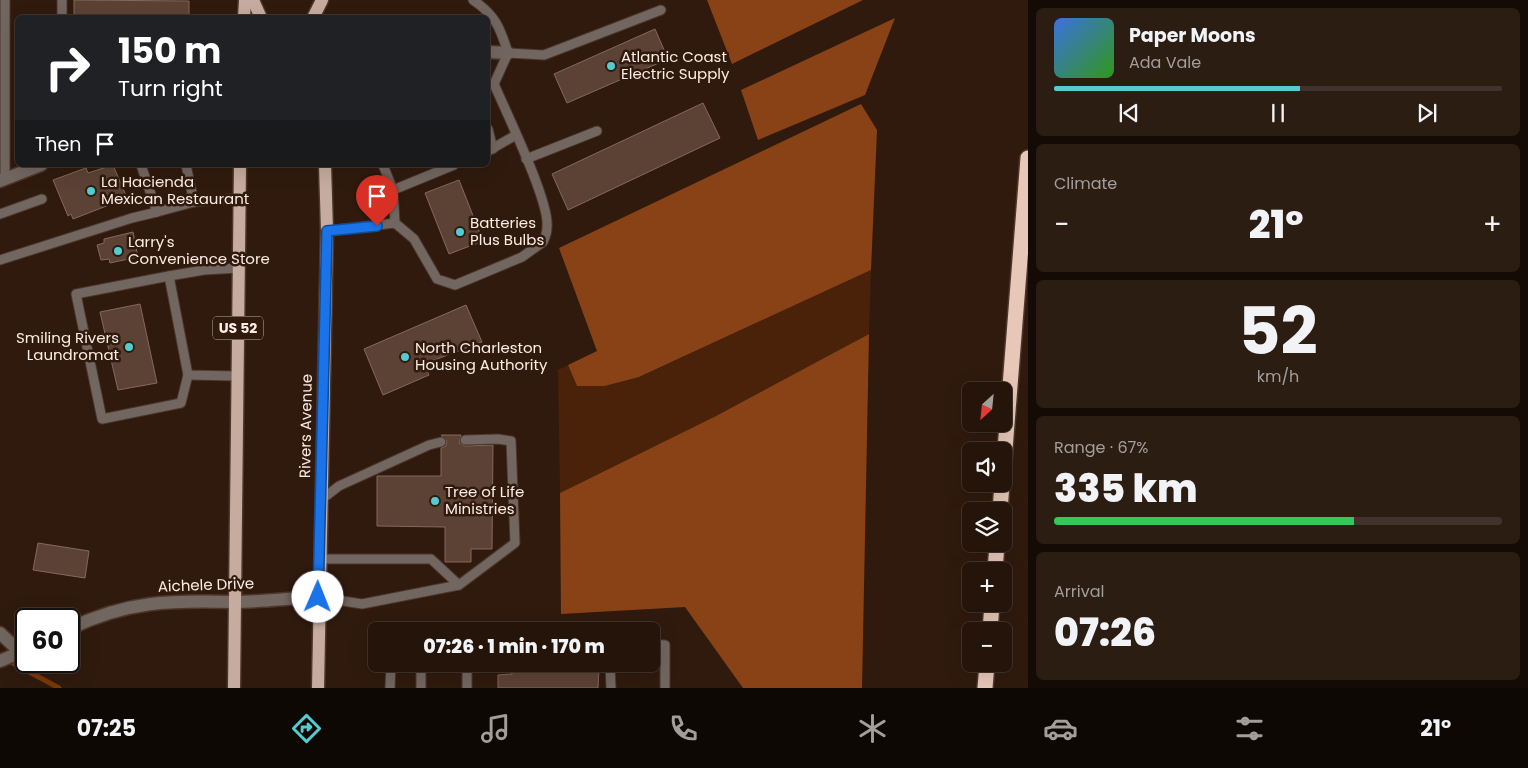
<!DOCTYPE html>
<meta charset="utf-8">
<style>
:root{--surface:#24140a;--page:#2c1d13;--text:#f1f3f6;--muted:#a39e9c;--line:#41332b;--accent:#51ccd1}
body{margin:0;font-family:Poppins,sans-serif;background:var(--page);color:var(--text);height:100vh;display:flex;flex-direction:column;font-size:19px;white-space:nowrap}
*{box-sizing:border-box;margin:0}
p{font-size:16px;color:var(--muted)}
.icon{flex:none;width:28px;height:28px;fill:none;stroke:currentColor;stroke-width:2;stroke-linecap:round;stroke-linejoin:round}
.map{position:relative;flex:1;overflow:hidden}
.drawer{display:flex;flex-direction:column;gap:8px;padding:8px;background:#140b06;width:500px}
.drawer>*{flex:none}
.banner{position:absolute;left:15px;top:15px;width:475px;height:152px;border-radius:8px;box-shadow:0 5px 20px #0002,0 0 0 1px var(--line);background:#202124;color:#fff;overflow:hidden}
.needle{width:32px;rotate:207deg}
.fabs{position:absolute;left:962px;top:382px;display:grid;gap:10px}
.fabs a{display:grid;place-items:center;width:50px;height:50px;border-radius:8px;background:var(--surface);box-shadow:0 5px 20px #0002,0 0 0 1px var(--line);font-size:25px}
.speed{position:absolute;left:15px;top:608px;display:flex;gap:10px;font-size:25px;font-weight:700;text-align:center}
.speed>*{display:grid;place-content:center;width:65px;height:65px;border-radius:50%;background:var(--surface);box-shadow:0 5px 20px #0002,0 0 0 1px var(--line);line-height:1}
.speed .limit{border:2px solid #111;border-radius:8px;background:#fff;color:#111}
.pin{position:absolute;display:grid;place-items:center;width:42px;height:42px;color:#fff;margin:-51px -21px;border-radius:50% 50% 50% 0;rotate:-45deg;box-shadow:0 0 5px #0007}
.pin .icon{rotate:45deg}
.me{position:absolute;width:55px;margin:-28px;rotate:1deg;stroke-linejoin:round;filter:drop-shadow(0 0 4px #0008)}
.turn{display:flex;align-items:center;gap:18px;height:105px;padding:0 20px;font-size:22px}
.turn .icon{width:65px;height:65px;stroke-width:2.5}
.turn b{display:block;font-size:35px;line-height:42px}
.then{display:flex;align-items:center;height:48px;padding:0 20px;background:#0003;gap:10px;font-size:19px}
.big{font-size:38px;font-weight:800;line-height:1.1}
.drawer .tile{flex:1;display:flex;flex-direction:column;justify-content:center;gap:8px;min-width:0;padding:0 18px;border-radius:8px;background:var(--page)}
.drawer .dial{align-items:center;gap:0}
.dial b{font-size:65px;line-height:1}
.song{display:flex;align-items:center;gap:15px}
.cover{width:60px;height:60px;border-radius:8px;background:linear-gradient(135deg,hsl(220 70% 55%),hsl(110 70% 35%))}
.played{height:5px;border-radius:2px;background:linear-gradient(90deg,var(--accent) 55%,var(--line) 55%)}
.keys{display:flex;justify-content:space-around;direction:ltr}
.heat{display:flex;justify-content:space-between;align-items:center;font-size:28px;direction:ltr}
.charge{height:8px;border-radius:4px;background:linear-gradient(90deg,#34c759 67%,var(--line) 0)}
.trip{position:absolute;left:368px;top:622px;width:292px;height:50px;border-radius:8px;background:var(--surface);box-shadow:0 5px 20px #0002,0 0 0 1px var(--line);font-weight:800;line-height:50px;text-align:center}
.menu{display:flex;height:80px;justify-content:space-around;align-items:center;background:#0e0804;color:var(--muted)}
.menu .icon{width:35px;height:35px}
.menu .on{color:var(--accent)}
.menu b{font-size:22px;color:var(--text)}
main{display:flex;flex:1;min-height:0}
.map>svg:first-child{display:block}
.green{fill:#4a2209}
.forest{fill:#894216}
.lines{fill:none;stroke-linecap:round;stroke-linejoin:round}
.stream{stroke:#7d3806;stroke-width:5}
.building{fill:#5c4235;stroke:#84695b}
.service-casing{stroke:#4d372c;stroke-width:11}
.minor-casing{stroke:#4d372c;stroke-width:15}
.primary-casing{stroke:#4d372c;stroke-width:15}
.motorway-casing{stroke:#4d372c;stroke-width:18}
.service{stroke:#726660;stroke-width:9}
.minor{stroke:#726660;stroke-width:12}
.primary{stroke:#c6ac9f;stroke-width:12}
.motorway{stroke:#e7c8b8;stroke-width:15}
.route-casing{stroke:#114b97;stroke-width:12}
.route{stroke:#1a73e8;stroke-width:9}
.poi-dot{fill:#51ccd1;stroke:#301a0e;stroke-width:2}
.labels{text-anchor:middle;stroke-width:5;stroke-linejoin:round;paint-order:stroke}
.shield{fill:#301a0e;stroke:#bfada4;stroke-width:1}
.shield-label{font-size:14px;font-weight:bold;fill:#fcece4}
.poi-label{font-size:15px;fill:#fcece4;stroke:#301a0e;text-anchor:start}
.street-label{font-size:15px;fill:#fcece4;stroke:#301a0e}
</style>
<main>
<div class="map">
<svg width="1028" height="688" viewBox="0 0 1028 688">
<rect width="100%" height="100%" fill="#301a0e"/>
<path class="green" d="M871,270l-2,64 -153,82 -156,77 -2,-123 10,-5 9,21h29l36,-10z"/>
<g class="forest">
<path d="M707,0h156l-131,64z"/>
<path d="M895,18l-30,77 -107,45 -17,-50z"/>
<path d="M861,104l16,26 -6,140 -232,107 -34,9h-28l-9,-21 29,-14 -38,-103z"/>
<path d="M869,334l-7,354h-119l-58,-81 -124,7 -1,-121 156,-77z"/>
</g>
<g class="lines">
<path class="stream" d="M7,660l52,28"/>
</g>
<g class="building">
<path d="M74,0l115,1v17h-115z"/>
<path d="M655,29l13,30 -101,44 -13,-29z"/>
<path d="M703,103l17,35 -152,72 -16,-36z"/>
<path d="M113,165l14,33 -54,21 -2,-5 -3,2 -15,-36 33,-12 2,5z"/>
<path d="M459,180l24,61 -34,13 -24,-61z"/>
<path d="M133,232l5,25 -28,6 -1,-4 -8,1 -4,-15 7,-2v-4z"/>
<path d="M140,304l17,79 -39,7 -18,-78z"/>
<path d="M466,305l16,37 -58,22 5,11 -46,20 -19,-46z"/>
<path d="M441,435h20l-2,8 6,3 28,-1 -1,104h-21v13h-26v-35l-68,-1v-50h64v-28l5,-2 1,-5z"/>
<path d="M38,543l51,8 -4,27 -52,-8z"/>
<path d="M512,664l87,4 -1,20h-100v-13l14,-1z"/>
</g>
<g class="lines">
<defs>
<g id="service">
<path d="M62,0v18"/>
<path d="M508,53l36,2 117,-45"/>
<path d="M488,129l5,20"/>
<path d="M488,151l28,-16"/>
<path d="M526,159l71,-28"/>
<path d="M141,165l16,47 37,-10 45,-4"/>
<path d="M186,165l8,37"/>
<path d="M383,165l10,25"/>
<path d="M5,179v-179"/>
<path d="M0,214l42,-15"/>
<path d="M395,223l-2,-33 61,-25"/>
<path d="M327,231l68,-8 19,16 23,40 18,6 67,-28 21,-15c2,-4 4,-10 4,-15 3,-25 -41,-115 -53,-143l14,-31c-8,-26 -13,-38 -35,-53"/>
<path d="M0,260l132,-42 25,-6"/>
<path d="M169,276l-93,18 26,125 79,-16 7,-28"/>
<path d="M237,376l-49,-1 -19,-99 35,-6 35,-2"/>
<path d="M321,500l18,-14 90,-41 12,-3"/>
<path d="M319,559h112l28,26"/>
<path d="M318,597l44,7 97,-19 56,-42 -4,-102 -13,-2 -33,1"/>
<path d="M651,644l14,1v43"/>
<path d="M467,664v24"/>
<path d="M610,664l1,24"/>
<path d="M390,688l1,-24"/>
<path d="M421,688v-24"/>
</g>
<g id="minor">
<path d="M488,52l20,1"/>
<path d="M0,181l41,-16"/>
<path d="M69,629c57,-28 102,-29 165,-27 28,0 56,-4 84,-5"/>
<path d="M0,633l21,20"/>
<path d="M0,661l26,-11"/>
</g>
<g id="primary">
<path d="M253,0l8,18"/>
<path d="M244,18l1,-18"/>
<path d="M313,18l9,-18"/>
<path d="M234,688l6,-523"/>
<path d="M318,688l9,-457 -2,-66"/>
</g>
<g id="motorway">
<path d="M1004,462l24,-304"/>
<path d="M1000,511l2,-27"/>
<path d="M995,571l2,-27"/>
<path d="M990,631l2,-27"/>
<path d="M985,688l2,-24"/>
</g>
</defs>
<use href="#service" class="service-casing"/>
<use href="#minor" class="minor-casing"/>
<use href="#primary" class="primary-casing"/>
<use href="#motorway" class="motorway-casing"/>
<use href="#service" class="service"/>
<use href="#minor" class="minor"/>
<use href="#primary" class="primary"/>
<use href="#motorway" class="motorway"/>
</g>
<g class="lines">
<defs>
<path id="route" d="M318,597l9,-366 50,-5"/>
</defs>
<use href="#route" class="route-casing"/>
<use href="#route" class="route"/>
</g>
<g class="poi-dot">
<circle cx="611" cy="66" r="5"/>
<circle cx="91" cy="191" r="5"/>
<circle cx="460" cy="232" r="5"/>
<circle cx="118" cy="251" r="5"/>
<circle cx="129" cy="347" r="5"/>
<circle cx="405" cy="357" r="5"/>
<circle cx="435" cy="501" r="5"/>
</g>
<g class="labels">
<rect class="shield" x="213" y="316.5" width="50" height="23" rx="4"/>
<g class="shield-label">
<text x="238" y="333">US 52</text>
</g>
<g class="poi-label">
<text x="621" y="62">Atlantic Coast<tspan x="621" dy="17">Electric Supply</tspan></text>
<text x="101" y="187">La Hacienda<tspan x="101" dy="17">Mexican Restaurant</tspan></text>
<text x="470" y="228">Batteries<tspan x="470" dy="17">Plus Bulbs</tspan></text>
<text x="128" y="247">Larry's<tspan x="128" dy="17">Convenience Store</tspan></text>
<text x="119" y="343" text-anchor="end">Smiling Rivers<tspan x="119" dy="17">Laundromat</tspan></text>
<text x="415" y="353">North Charleston<tspan x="415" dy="17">Housing Authority</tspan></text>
<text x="445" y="497">Tree of Life<tspan x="445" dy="17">Ministries</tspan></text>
</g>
<g class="street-label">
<text transform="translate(306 426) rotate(-89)" y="5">Rivers Avenue</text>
<text transform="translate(206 585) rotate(-2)" y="5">Aichele Drive</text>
</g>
</g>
</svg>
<div class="fabs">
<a><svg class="needle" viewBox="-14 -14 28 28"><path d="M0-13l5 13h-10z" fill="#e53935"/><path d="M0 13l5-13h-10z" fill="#a39e9c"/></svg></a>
<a><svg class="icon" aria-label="sound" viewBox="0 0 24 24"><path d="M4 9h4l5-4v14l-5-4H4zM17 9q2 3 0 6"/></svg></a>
<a><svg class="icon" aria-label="layers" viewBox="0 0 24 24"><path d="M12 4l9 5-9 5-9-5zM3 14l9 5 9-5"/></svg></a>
<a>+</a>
<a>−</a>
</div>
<div class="speed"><div class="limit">60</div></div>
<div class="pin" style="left:377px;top:226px;background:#d93025"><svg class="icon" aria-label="arrive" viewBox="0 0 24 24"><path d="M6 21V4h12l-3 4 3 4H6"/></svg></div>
<svg class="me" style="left:318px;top:597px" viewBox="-20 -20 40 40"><circle r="19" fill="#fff"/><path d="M0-13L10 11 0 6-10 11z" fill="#1a73e8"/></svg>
<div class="trip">07:26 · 1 min · 170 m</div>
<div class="banner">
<div class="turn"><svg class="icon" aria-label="right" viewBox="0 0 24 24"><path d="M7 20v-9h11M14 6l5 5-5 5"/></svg><div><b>150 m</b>Turn right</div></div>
<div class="then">Then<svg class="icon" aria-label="arrive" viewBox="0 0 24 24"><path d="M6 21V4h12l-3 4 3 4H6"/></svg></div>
</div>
</div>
<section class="drawer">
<div class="tile">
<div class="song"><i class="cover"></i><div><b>Paper Moons</b><p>Ada Vale</p></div></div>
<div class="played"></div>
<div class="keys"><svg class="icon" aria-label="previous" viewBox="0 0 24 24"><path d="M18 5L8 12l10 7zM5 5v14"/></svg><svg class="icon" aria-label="pause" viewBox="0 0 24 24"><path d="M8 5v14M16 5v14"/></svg><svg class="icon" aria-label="next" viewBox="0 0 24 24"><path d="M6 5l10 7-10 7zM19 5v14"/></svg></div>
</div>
<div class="tile"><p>Climate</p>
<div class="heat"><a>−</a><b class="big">21°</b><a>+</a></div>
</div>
<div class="tile dial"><b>52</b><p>km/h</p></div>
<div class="tile"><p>Range · 67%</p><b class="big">335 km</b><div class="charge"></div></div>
<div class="tile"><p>Arrival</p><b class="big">07:26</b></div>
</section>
</main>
<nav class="menu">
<b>07:25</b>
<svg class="icon on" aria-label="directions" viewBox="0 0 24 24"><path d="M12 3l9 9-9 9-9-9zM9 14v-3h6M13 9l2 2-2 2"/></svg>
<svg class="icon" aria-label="music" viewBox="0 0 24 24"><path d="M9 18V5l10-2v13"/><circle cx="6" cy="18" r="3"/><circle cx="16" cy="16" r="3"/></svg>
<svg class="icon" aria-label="phone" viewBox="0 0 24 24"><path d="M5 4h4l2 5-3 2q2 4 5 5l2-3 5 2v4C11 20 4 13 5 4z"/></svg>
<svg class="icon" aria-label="climate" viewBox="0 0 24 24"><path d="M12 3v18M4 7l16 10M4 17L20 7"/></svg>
<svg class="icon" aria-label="car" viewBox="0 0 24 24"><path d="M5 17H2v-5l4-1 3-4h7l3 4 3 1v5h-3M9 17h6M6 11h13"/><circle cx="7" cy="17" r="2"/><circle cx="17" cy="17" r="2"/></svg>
<svg class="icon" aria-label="filters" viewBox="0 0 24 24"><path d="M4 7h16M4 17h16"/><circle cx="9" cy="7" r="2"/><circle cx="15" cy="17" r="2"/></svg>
<b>21°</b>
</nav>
